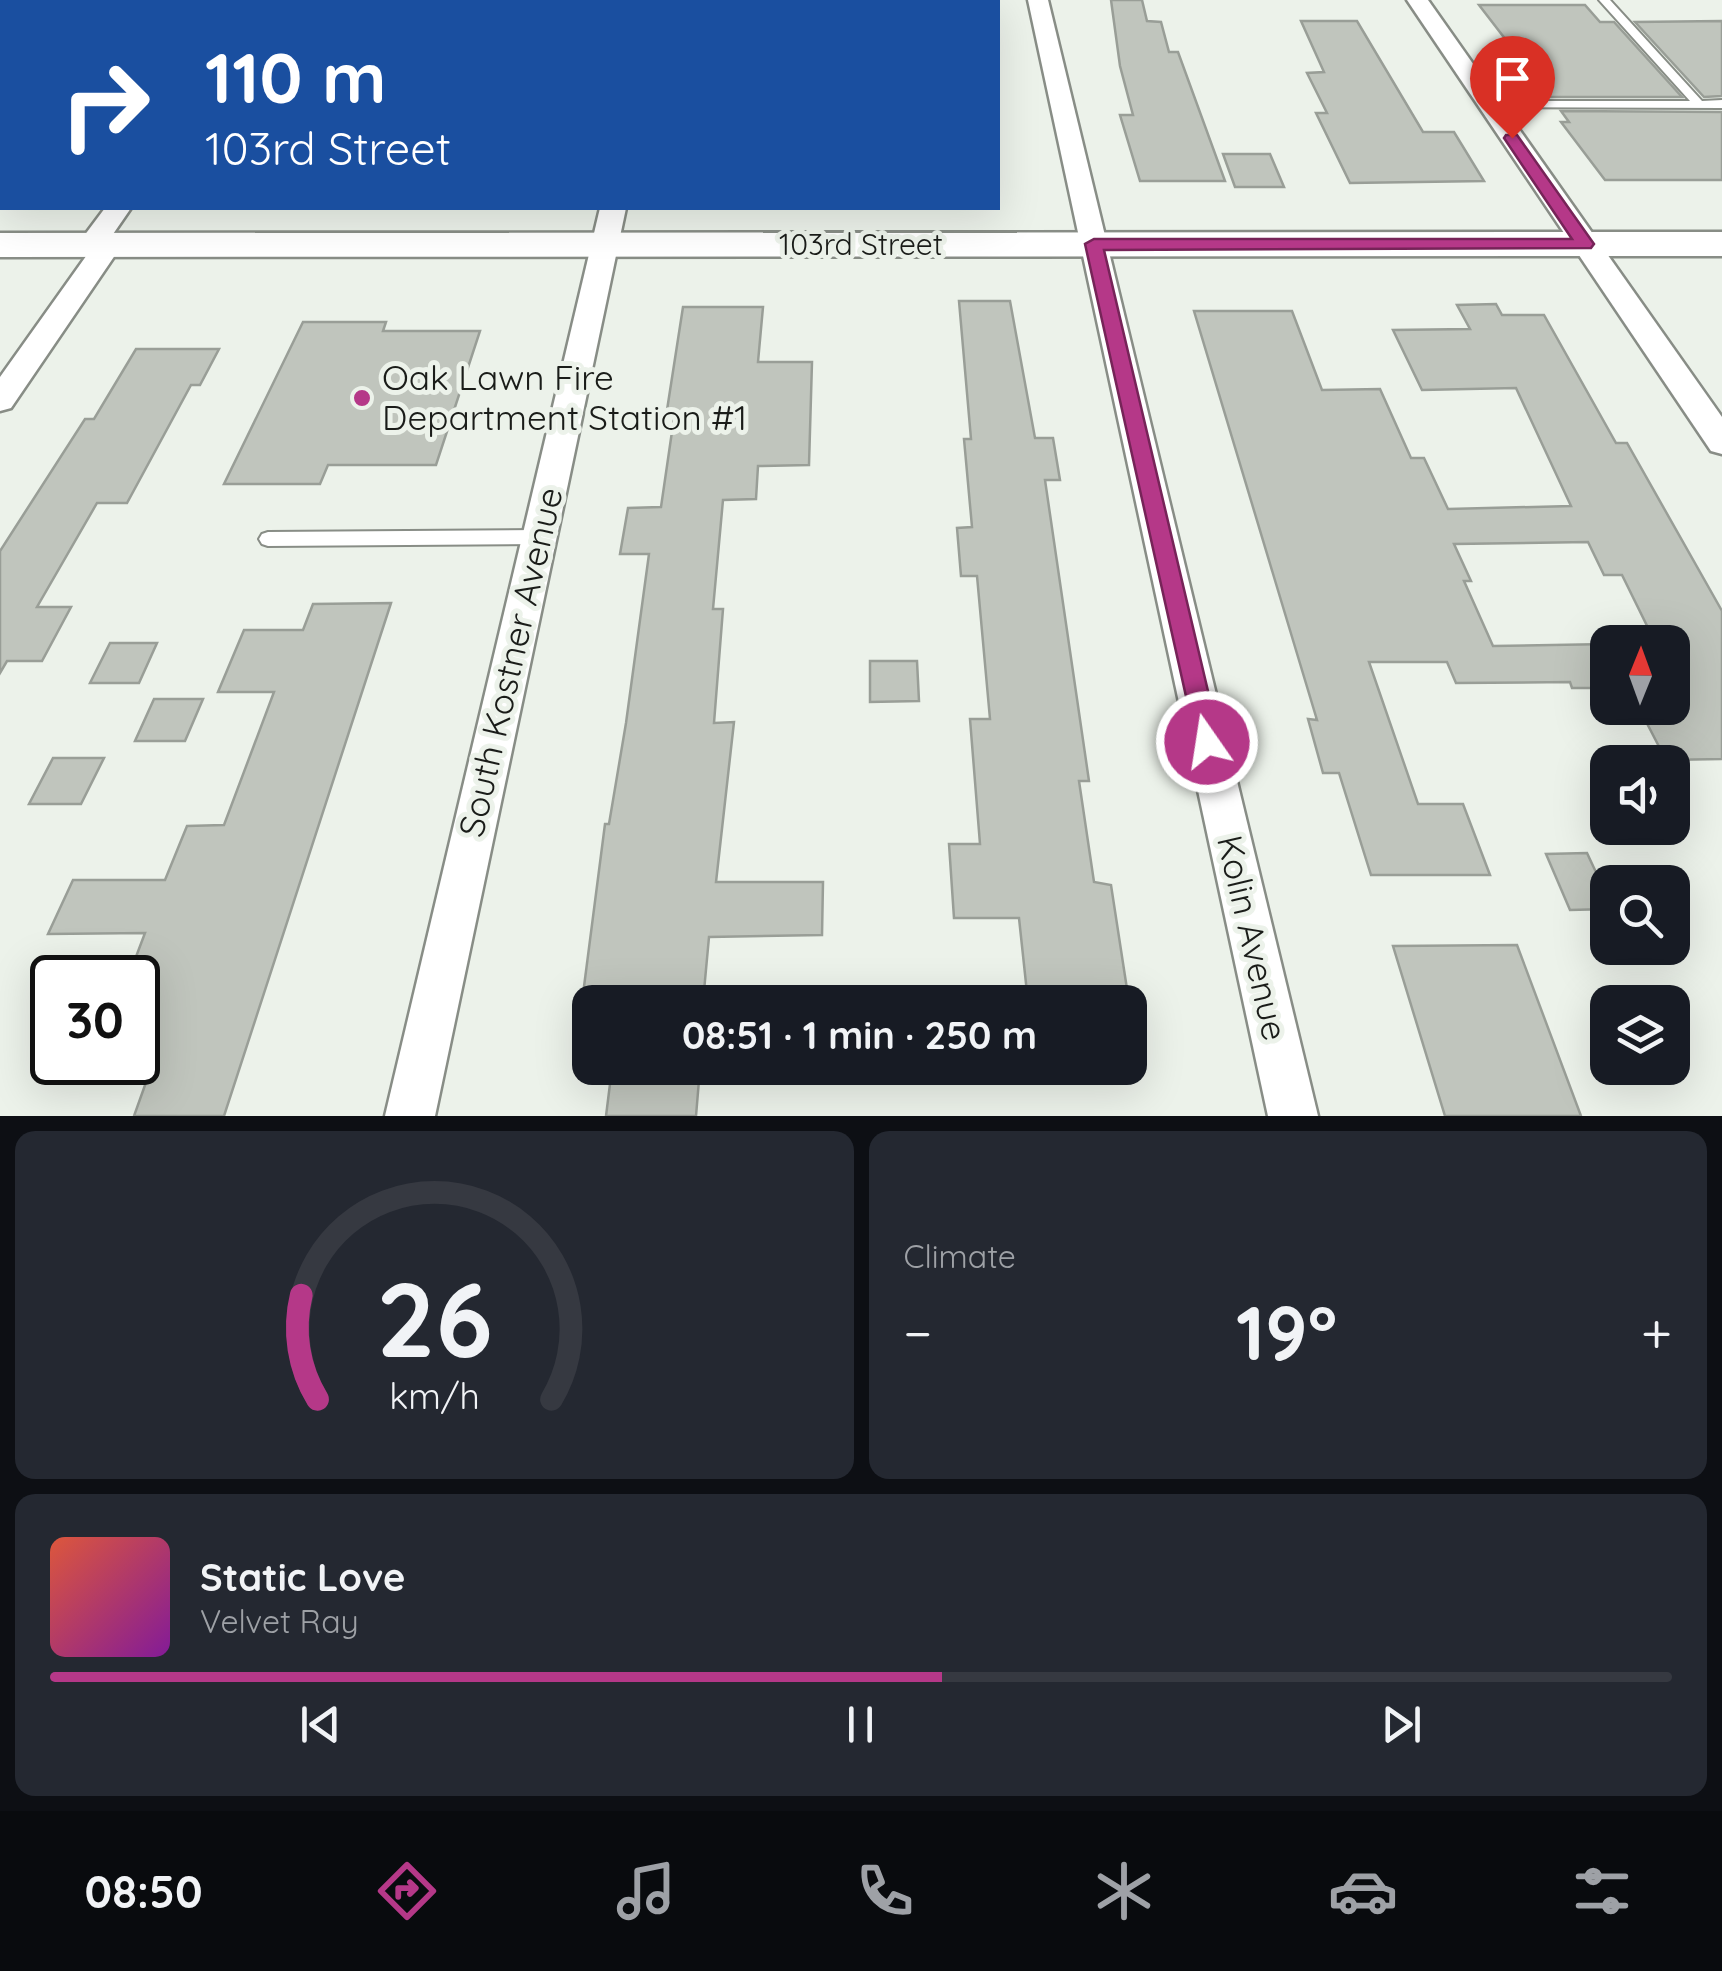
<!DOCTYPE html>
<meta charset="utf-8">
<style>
:root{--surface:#171b24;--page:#242831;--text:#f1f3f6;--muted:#9ea1a6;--line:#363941;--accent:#b53888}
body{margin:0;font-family:Quicksand,sans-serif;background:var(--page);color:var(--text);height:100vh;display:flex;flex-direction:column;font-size:38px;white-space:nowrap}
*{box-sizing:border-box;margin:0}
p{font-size:32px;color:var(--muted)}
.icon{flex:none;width:55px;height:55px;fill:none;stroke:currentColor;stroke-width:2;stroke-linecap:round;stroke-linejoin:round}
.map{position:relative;height:1116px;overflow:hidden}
.details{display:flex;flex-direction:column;gap:15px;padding:15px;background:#0d0f14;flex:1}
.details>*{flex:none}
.top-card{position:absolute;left:0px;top:0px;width:1000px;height:210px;box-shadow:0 10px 40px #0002;background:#1a4fa0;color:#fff;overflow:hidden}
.needle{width:65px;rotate:1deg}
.buttons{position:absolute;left:1590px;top:625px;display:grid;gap:20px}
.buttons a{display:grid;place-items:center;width:100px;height:100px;border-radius:20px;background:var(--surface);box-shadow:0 10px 40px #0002;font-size:50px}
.speed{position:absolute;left:30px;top:955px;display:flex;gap:20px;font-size:50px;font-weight:700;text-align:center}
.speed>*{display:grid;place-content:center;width:130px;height:130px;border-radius:50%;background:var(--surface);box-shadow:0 10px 40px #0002;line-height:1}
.speed .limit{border:5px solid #111;border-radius:15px;background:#fff;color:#111}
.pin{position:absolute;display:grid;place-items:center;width:85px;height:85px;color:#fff;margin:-102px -42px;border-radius:50% 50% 50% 0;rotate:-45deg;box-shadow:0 0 10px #0007}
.pin .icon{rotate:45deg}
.me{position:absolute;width:110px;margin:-55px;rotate:347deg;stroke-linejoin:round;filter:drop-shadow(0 0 8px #0008)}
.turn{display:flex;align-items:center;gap:35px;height:210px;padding:0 40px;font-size:45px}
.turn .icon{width:130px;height:130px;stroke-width:2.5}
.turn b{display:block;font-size:70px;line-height:85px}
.big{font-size:75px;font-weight:800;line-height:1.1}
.details .widget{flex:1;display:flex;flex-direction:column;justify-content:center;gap:15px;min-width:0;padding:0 35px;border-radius:20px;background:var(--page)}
.details .dial{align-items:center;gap:0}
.dial svg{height:260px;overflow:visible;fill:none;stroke:var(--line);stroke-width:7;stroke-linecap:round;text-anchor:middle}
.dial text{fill:var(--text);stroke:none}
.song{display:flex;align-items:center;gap:30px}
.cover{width:120px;height:120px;border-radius:15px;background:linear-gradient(135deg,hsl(10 70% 55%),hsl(290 70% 35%))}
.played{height:10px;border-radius:5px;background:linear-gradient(90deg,var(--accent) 55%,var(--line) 55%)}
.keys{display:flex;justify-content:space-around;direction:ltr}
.heat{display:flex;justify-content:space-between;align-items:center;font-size:55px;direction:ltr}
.details .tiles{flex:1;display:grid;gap:15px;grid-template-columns:1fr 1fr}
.widget:last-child{grid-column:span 2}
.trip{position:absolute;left:572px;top:985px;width:575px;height:100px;border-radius:20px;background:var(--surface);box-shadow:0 10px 40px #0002;font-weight:800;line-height:100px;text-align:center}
.tabs{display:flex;height:160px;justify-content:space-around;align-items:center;background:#090b0e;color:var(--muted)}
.tabs .icon{width:70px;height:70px}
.tabs .current{color:var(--accent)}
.tabs b{font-size:45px;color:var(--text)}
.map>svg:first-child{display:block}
.building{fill:#c0c5bd;stroke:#999e97;stroke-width:2.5}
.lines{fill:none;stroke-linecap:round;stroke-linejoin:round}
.service-casing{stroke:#888d86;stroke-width:4}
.minor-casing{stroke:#888d86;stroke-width:5}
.secondary-casing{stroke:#888d86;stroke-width:5}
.service{fill:#fff;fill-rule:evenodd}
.minor{fill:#fff;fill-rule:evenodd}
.secondary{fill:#fff;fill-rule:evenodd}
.route{fill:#b53888;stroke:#762458;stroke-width:2.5}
.poi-dot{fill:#b53888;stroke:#ecf2ea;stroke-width:4}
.labels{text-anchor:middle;stroke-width:10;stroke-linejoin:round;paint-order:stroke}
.far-street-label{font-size:30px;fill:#1a1c19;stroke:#ecf2ea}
.poi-label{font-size:35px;fill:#1a1c19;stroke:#ecf2ea;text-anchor:start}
.street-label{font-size:35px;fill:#1a1c19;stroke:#ecf2ea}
</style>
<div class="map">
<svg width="1722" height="1116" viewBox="0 0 1722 1116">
<rect width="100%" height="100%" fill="#ecf2ea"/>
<g class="building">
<path d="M1111,0h31l5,21 14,1 8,30h9l47,129h-85l-20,-66h13l-13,-49z"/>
<path d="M1479,5h106l15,17h14l68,75h-132z"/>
<path d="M1301,21h56l66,111h31l30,49 -134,2 -34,-70h11l-20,-40 17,-1z"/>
<path d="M1722,21v75l-18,1 -69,-75z"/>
<path d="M1561,111l161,1v68h-117l-44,-58h8z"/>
<path d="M1223,154h47l14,33h-49z"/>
<path d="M959,301h51l25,137h18l7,42h-15l44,301h-10l15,101 17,3 18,117h-101l-9,-84h-65l-5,-74h31l-10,-125h20l-13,-143h-16l-4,-48 15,-1 -8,-88h7z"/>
<path d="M1496,304l6,11h42l72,128h11l95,168v148l-56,1 -27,-52h33v-66h-17l-33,-67h-18l-16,-33 -134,2 17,37h-7l29,65 115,-2v44h-36l-2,-6 -114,1 -9,-21h-78l49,142h45l27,71h-119l-32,-102h-16l-15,-54 9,1 -123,-409h98l30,79 58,-1 31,69h13l24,51 123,-3 -55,-118 -94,2 -29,-60 77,-1 -13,-24z"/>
<path d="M683,307h80l-5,55h54l-3,103 -51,1 -2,33 -33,1 -10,109h10l-9,114 20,-1 -18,160h107l-1,53 -113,2 -6,65h-121l23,-178h4l17,-101 23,-169h-29l8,-46 33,-1 14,-96 -8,-1z"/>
<path d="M303,322h83l-3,9h97l-44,134h-108l-8,19h-96z"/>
<path d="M136,349h83l-19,36h-9l-64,118h-30l-60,104h34l-29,54h-35l-7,12v-122l85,-132h9z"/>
<path d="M391,603l-167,513h-90l15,-42 -23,1 4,-13h8v-84h-10l17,-45 -97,1 25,-54h92l22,-54 37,-1 50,-133h-56l26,-62h59l10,-26z"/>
<path d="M110,643h47l-18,40h-49z"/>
<path d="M870,661h47l2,40 -49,1z"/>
<path d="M154,699h49l-18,42h-50z"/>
<path d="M53,758h51l-23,46h-52z"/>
<path d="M1587,853l21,45v11l-38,1 -24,-56z"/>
<path d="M1517,945l64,171h-136l-52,-170z"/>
<path d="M612,1068h88l-4,48h-90z"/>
</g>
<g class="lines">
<defs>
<g id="service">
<path d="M1599,0h11l92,101 20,-1v8l-237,-1 -2,-2 6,-4h201z"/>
<path d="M539,530l6,2 3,5 -3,5 -6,2 -271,2 -6,-2 -3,-5 3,-5 6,-2z"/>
</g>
<g id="minor">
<path d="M1028,0h20l270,1116h-50z"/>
<path d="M1407,0h21l294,417v37l-11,-3z"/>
<path d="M105,208h26l-20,29 11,8 -111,163 -11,3v-34l89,-125 -11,-8z"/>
<path d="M600,208h26l-191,908h-50z"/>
</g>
<path id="secondary" d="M1722,232v24l-1722,1v-24z"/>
</defs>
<use href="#service" class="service-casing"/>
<use href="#minor" class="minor-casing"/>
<use href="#secondary" class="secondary-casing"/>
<use href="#service" class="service"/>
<use href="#minor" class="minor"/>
<use href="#secondary" class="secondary"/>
</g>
<path class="route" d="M1506,135h11l77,109 -3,4 -487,2 116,492 -4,8 -9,4 -9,-4 -113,-506 9,-5h478l-68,-101z"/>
<circle class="poi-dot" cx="362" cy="398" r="10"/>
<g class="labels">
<g class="far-street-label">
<text x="861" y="255">103rd Street</text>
</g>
<g class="poi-label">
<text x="382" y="390">Oak Lawn Fire<tspan x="382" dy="40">Department Station #1</tspan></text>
</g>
<g class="street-label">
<text transform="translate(511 662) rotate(-77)" y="12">South Kostner Avenue</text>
<text transform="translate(1252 938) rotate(77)" y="12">Kolin Avenue</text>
</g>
</g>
</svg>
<div class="buttons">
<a><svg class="needle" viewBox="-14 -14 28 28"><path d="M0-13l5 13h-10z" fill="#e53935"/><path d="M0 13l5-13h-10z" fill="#9ea1a6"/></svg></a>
<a><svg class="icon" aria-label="sound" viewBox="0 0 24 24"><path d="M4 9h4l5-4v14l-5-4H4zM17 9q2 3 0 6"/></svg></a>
<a><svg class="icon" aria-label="search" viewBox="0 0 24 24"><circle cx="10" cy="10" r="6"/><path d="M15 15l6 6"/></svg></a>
<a><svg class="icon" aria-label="layers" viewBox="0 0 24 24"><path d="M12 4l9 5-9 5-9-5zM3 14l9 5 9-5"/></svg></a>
</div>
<div class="speed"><div class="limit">30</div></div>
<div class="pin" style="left:1512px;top:138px;background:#d93025"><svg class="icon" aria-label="arrive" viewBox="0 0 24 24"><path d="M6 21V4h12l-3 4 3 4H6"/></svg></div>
<svg class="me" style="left:1207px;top:742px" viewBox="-20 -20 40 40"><circle r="17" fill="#b53888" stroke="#fff" stroke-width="3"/><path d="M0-11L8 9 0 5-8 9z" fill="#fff"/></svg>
<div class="trip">08:51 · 1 min · 250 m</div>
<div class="top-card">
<div class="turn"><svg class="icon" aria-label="right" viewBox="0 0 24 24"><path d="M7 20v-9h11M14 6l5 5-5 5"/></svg><div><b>110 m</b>103rd Street</div></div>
</div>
</div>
<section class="details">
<div class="tiles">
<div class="widget dial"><svg viewBox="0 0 100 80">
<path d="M14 69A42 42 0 1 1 86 69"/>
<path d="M14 69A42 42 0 0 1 9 37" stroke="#b53888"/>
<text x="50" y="56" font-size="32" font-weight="700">26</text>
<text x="50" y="72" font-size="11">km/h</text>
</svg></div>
<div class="widget"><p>Climate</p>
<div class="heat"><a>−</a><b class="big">19°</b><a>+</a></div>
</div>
<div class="widget">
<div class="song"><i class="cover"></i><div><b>Static Love</b><p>Velvet Ray</p></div></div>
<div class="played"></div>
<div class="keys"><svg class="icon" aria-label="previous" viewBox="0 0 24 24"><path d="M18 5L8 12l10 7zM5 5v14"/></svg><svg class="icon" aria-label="pause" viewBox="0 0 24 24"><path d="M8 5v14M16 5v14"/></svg><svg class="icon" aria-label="next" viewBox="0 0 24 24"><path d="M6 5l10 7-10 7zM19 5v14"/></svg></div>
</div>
</div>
</section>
<nav class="tabs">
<b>08:50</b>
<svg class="icon current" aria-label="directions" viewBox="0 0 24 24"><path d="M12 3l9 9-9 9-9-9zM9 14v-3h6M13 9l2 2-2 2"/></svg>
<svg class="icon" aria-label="music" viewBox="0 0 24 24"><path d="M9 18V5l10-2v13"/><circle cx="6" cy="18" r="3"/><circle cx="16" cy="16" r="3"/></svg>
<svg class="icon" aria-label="phone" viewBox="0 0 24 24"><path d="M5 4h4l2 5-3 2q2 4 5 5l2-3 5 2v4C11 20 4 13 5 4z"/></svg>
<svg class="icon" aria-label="climate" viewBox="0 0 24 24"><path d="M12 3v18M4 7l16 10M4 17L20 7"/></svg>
<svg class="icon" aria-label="car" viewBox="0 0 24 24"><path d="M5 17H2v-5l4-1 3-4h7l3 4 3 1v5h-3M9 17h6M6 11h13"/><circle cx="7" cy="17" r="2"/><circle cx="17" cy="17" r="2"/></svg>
<svg class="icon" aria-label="filters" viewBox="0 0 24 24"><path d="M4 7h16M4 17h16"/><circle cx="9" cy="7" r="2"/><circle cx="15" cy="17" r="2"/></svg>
</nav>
